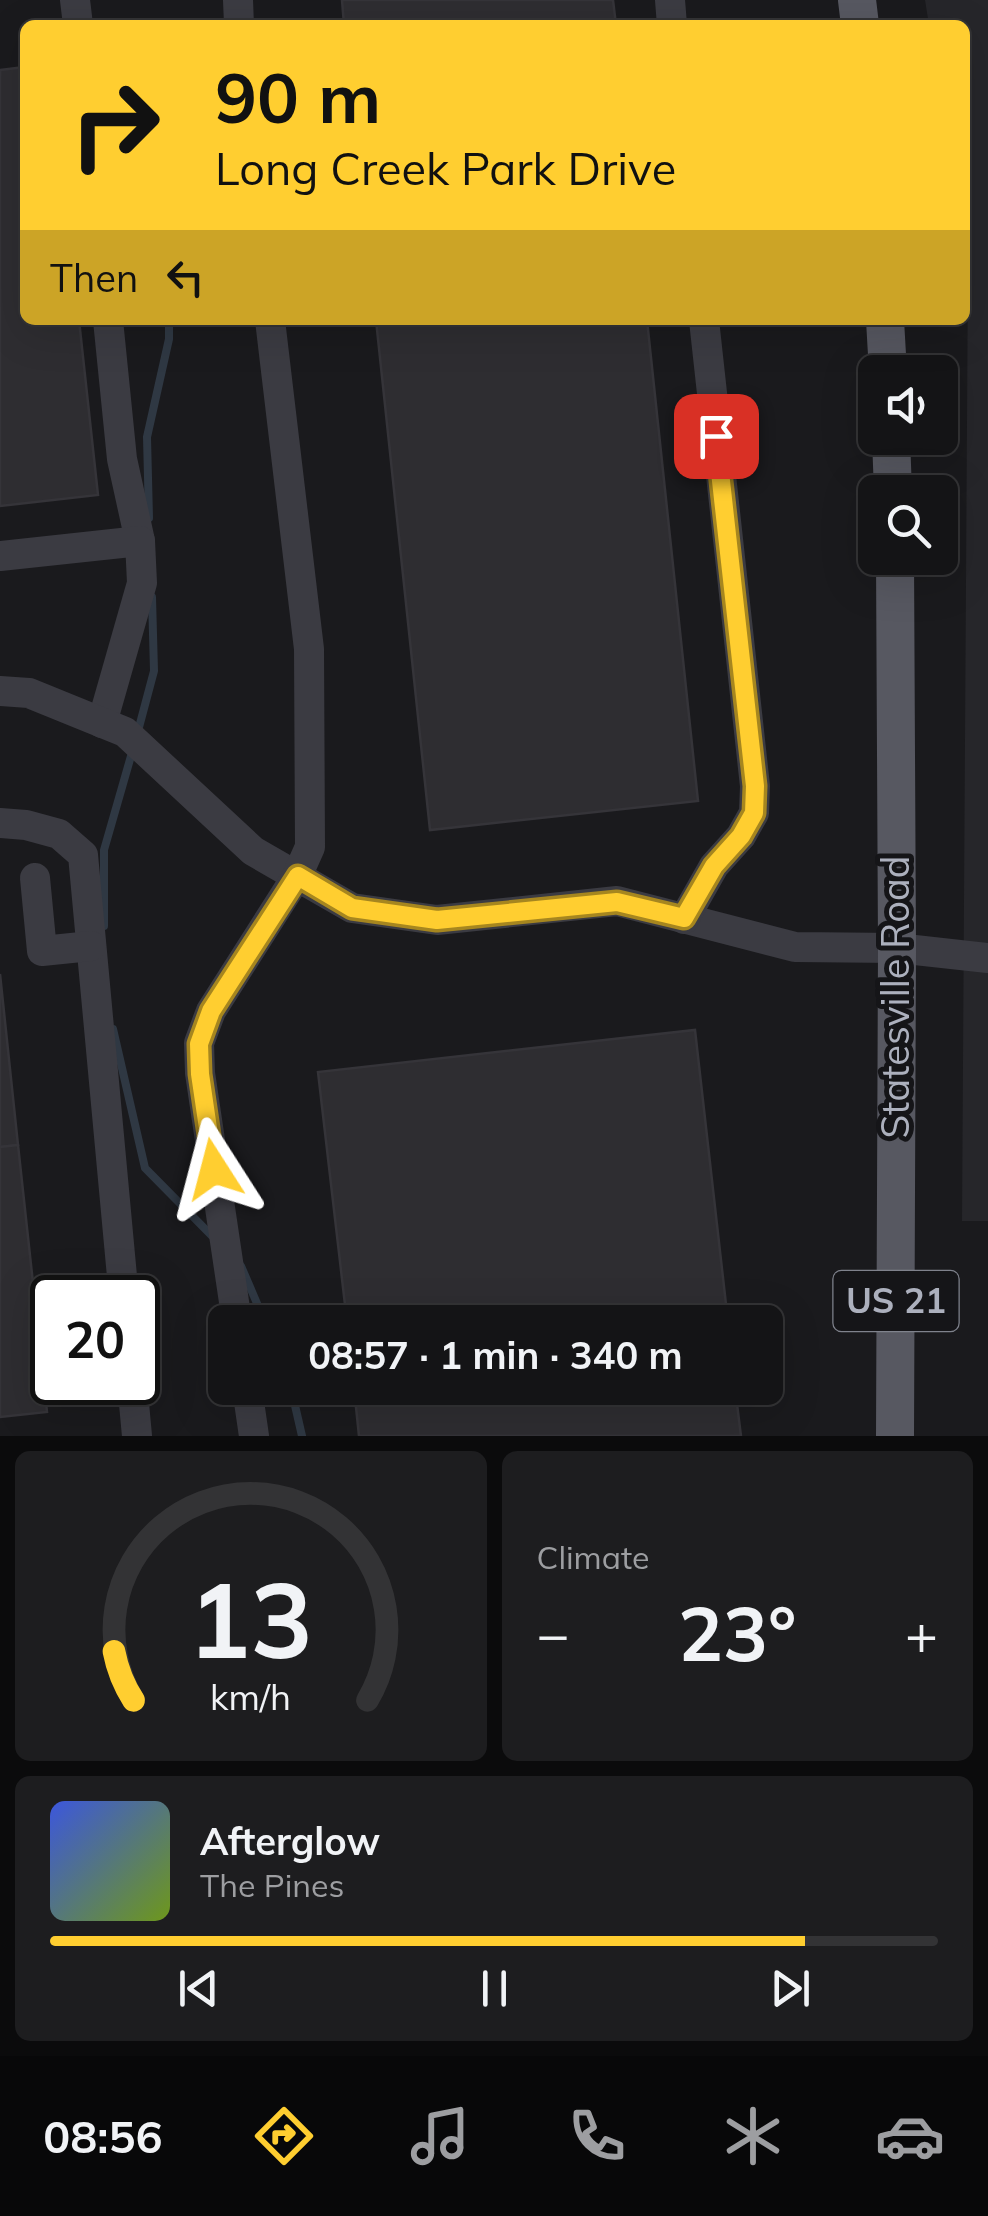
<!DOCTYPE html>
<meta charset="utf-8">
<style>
:root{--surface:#141416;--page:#1d1d1f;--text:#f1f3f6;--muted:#9d9ea1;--line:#333335;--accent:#ffce30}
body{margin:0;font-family:Mulish,sans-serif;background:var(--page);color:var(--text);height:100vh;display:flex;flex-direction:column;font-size:38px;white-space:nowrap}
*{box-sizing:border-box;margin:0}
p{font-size:32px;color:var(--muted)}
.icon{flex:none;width:55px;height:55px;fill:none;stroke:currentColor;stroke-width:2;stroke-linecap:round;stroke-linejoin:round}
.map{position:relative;height:1436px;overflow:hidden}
.details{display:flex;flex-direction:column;gap:15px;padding:15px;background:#0b0b0c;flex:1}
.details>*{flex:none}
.hud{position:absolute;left:20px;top:20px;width:950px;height:305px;border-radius:15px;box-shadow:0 10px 40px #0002,0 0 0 2px var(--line);background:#ffce30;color:#111;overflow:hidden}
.buttons{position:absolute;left:858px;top:355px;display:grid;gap:20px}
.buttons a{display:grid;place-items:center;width:100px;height:100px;border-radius:15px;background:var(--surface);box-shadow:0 10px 40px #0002,0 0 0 2px var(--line);font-size:50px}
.speed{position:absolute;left:30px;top:1275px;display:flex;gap:20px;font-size:50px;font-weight:700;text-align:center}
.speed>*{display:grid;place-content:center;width:130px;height:130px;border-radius:50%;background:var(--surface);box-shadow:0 10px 40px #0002,0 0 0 2px var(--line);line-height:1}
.speed .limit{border:5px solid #111;border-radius:15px;background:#fff;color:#111}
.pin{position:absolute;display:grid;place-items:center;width:85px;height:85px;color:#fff;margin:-42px;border-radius:20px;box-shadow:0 5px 15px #0006}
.me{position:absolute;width:110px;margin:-55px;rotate:351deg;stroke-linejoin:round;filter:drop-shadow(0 0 8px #0008)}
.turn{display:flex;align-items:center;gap:35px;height:210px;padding:0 30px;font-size:45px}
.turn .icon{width:130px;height:130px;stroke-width:2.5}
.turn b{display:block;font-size:70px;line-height:85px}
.then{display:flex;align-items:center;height:95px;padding:0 30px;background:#0003;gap:20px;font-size:38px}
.big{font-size:75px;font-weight:700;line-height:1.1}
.details .tile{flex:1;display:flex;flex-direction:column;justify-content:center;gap:15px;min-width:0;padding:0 35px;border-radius:15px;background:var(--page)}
.details .dial{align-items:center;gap:0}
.dial svg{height:260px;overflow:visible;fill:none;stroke:var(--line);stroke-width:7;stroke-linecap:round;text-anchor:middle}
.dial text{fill:var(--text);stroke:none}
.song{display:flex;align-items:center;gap:30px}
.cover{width:120px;height:120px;border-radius:15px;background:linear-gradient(135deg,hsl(230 70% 55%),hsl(80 70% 35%))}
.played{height:10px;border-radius:5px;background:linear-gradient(90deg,var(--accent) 85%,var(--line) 85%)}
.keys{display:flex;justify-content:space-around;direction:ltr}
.heat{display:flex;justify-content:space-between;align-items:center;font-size:55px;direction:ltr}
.details .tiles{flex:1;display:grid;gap:15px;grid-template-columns:1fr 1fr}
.tile:last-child{grid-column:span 2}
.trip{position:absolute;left:208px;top:1305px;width:575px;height:100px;border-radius:15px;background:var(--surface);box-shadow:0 10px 40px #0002,0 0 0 2px var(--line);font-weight:700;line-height:100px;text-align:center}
.menu{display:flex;height:160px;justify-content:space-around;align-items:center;background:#080809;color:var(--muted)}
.menu .icon{width:70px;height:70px}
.menu .active{color:var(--accent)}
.menu b{font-size:45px;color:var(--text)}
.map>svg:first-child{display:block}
.built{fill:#26262a}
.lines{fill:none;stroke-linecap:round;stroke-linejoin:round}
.stream{stroke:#2f3843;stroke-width:8}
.building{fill:#2e2d31;stroke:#353439;stroke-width:2.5}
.minor{stroke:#3b3b42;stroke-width:30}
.major{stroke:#575861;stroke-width:38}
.route-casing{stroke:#a6861f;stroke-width:25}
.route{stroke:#ffce30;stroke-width:18}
.labels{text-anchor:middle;stroke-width:10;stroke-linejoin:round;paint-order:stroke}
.shield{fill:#151518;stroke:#7f828c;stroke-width:2.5}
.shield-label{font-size:35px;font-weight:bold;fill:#acb0bd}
.street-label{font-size:38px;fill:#acb0bd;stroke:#151518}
</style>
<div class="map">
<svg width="988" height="1436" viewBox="0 0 988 1436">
<rect width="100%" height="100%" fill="#1a1a1d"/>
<path class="built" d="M925,0h63v1221h-26l6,-961 -3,-19v-216h-36z"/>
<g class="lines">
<g class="stream">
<path d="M149,518l-2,-81 22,-98v-19"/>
<path d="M138,731l16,-60 -2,-74"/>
<path d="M104,926v-76l29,-101"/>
<path d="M113,1029l32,139 69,70"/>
<path d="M241,1266l24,56"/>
<path d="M291,1388l11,48"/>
</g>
</g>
<g class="building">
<path d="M342,0h271l3,25h-272z"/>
<path d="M25,67v253h54l19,175 -98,11v-436z"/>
<path d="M376,320h271l51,481 -268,29z"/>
<path d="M0,974l18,171 -18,2z"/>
<path d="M695,1030l33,292h-381l-29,-250z"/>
<path d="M18,1145l29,267 -47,5v-270z"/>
<path d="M354,1388h381l6,48h-382z"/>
</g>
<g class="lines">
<g class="minor">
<path d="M75,0l3,25"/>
<path d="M238,0l1,25"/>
<path d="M670,0l2,25"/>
<path d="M108,320l14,139 18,82"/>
<path d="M0,556l140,-15 2,42 -40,140"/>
<path d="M0,691l29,2 96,39 128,119 99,57 85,12 180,-19 178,46 102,1 91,10"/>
<path d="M0,823l26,2 33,9 24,21 41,443"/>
<path d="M35,878l7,73 49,-5"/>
<path d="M684,919l30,-53 27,-30 13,-23 1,-27 -51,-466"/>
<path d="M237,1322l-37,-249 -1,-30 12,-32 86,-135 13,-29 -1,-198 -39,-329"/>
<path d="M132,1382l5,54"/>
<path d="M247,1388l7,48"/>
</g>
<g class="major">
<path d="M857,0l3,25"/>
<path d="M885,320l3,52"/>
<path d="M891,438l2,54"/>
<path d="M895,558l2,390 -2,488"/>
</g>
</g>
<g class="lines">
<defs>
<path id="route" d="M214,1169l-14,-95 -1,-30 12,-33 87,-135 54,32 85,12 180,-18 67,16 30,-52 27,-30 13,-23 1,-27 -39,-350"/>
</defs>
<use href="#route" class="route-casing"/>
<use href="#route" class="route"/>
</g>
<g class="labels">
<rect class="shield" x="833.5" y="1271" width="125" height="60" rx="8"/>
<g class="shield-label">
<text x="896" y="1313">US 21</text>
</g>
<g class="street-label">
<text transform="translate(896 997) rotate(-90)" y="13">Statesville Road</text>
</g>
</g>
</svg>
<div class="buttons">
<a><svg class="icon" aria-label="sound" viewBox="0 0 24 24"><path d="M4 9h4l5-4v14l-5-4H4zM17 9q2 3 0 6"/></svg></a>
<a><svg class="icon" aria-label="search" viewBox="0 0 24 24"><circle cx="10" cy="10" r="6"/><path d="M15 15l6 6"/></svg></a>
</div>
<div class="speed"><div class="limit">20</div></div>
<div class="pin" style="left:716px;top:436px;background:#d93025"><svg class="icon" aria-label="arrive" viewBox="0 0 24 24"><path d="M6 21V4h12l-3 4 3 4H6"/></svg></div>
<svg class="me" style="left:214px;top:1169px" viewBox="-20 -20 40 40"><path d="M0-17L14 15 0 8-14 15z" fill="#ffce30" stroke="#fff" stroke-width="4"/></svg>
<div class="trip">08:57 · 1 min · 340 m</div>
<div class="hud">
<div class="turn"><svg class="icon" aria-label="right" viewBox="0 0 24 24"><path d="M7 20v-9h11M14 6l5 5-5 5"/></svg><div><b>90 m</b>Long Creek Park Drive</div></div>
<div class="then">Then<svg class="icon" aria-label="left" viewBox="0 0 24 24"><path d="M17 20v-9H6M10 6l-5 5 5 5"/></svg></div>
</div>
</div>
<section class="details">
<div class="tiles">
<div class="tile dial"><svg viewBox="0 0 100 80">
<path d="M14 69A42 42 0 1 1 86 69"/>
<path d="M14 69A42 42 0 0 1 8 54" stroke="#ffce30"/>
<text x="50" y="56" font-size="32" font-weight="700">13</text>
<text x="50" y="72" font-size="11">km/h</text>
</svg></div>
<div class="tile"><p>Climate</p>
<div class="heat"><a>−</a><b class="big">23°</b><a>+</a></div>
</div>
<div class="tile">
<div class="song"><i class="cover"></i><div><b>Afterglow</b><p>The Pines</p></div></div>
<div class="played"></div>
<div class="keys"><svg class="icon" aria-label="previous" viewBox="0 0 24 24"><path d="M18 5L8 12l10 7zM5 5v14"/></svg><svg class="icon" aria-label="pause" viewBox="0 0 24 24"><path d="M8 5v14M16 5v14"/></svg><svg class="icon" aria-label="next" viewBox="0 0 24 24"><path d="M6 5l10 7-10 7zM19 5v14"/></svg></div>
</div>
</div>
</section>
<nav class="menu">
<b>08:56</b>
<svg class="icon active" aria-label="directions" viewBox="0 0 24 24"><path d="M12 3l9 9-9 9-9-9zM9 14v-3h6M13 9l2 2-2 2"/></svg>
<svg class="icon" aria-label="music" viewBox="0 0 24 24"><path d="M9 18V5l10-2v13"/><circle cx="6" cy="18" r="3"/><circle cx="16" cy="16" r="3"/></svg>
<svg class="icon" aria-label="phone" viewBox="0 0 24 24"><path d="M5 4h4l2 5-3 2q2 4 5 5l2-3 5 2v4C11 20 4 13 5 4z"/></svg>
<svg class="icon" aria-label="climate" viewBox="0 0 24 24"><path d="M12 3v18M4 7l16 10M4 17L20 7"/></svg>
<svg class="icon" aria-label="car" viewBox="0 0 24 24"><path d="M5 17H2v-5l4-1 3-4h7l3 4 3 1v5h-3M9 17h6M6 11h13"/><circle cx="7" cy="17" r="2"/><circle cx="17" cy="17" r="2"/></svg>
</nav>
